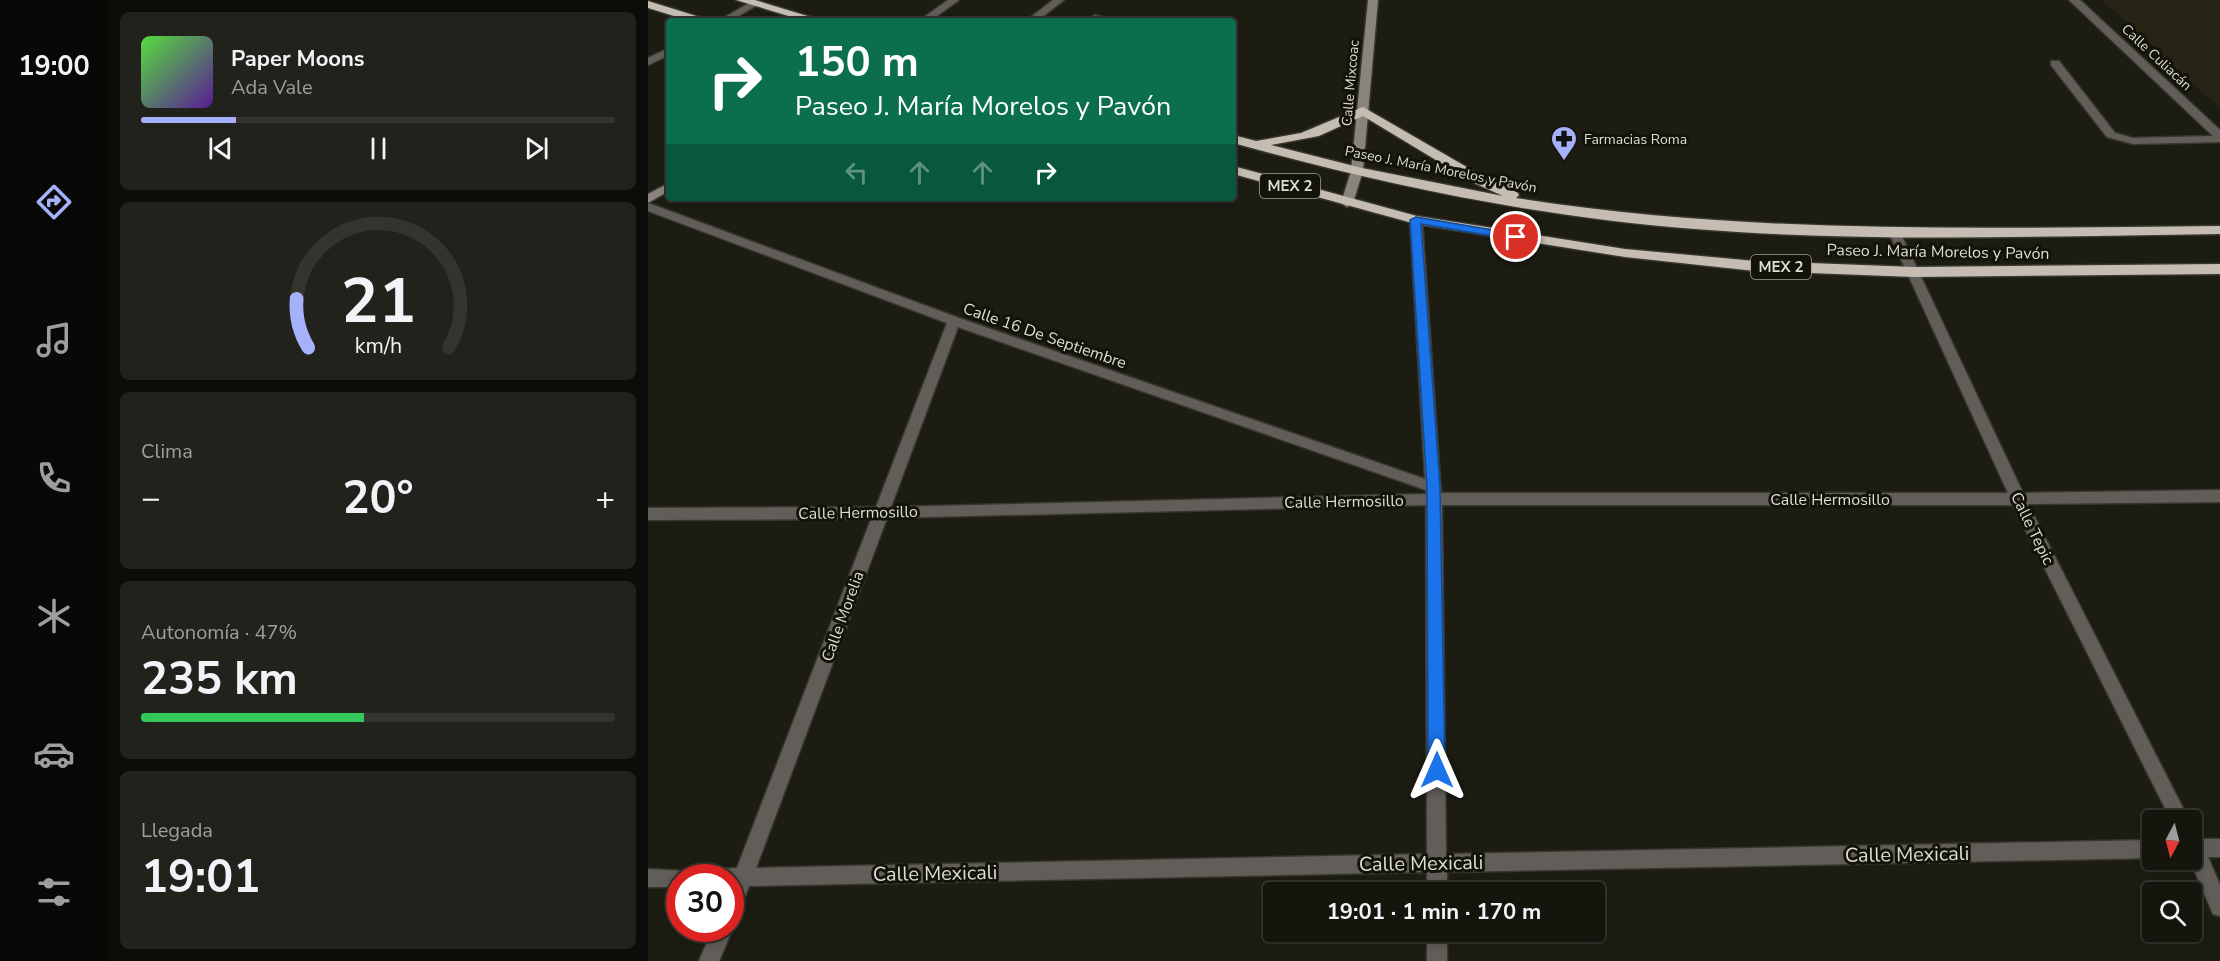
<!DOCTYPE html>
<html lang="es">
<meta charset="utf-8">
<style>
:root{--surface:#15150e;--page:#22221c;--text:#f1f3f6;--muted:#9d9f9e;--line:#34342e;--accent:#a6b1fc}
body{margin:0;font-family:"Nunito Sans",sans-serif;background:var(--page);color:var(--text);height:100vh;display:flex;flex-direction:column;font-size:22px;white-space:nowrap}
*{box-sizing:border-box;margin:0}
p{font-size:20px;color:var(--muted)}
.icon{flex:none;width:33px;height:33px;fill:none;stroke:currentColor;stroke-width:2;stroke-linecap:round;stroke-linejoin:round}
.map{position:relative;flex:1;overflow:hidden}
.side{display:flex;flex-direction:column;gap:12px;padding:12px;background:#0c0c08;width:540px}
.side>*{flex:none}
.hud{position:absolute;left:18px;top:18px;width:570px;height:183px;border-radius:6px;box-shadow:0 3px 9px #0003,0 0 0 2px var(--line);background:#0b6e4f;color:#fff;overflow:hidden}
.needle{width:39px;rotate:187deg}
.fabs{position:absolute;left:1494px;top:810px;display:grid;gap:12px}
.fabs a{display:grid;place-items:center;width:60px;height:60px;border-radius:6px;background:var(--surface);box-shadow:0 3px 9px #0003,0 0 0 2px var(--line);font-size:30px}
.speed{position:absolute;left:18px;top:864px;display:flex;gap:12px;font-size:30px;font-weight:700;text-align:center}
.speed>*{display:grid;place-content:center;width:78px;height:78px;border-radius:50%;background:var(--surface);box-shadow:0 3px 9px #0003,0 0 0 2px var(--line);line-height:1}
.speed .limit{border:9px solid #d22;background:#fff;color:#111}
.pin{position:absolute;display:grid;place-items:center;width:51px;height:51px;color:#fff;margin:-26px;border:3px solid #fff;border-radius:50%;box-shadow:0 2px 6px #0007}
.me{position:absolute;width:66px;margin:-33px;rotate:0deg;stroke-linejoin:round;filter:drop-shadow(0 0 4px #0008)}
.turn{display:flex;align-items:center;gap:21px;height:126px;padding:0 30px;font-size:27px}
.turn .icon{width:78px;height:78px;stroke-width:2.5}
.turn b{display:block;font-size:42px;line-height:51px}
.lanes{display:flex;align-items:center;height:57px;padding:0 30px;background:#0003;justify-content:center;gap:30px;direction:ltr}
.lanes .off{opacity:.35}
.big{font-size:45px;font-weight:700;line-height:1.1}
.side .widget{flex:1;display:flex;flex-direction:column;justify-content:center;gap:9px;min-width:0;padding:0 21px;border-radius:9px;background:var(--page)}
.side .dial{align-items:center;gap:0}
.dial svg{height:156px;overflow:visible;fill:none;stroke:var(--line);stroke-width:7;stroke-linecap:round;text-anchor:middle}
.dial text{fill:var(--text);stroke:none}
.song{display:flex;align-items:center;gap:18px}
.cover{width:72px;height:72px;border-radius:9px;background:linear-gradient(135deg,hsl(110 70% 55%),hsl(270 70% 35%))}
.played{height:6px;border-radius:3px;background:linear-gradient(90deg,var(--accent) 20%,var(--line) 20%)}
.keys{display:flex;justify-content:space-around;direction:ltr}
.heat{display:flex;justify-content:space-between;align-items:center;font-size:33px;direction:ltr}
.charge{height:9px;border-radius:4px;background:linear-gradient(90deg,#34c759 47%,var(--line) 0)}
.trip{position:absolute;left:615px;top:882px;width:342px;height:60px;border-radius:6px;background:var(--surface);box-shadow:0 3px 9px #0003,0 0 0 2px var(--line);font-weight:700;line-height:60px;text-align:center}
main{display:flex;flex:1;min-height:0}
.tab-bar{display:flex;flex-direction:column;width:108px;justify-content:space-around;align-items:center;background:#080806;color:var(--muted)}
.tab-bar .icon{width:42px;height:42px}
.tab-bar .on{color:var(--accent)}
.tab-bar b{font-size:27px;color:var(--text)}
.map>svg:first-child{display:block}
.built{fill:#252415}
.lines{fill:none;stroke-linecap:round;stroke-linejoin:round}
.lane-casing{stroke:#37372e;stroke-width:3}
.street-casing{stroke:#37372e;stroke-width:3}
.secondary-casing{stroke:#37372e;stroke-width:3}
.highway-casing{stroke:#37372e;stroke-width:3}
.lane{fill:#615e5a;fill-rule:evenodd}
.street{fill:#615e5a;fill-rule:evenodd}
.secondary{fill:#89847d;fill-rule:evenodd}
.highway{fill:#c5bcb2;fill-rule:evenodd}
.route{fill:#1a73e8;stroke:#114b97;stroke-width:1.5}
.labels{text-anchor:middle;stroke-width:6;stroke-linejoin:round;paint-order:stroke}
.far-street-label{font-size:14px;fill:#deded7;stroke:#13130a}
.far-poi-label{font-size:14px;fill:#deded7;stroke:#13130a;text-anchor:start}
.shield{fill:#13130a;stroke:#a1a19a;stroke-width:1.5}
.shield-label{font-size:15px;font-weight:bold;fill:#deded7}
.street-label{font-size:16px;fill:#deded7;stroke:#13130a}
.near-street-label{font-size:20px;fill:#deded7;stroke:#13130a}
</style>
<main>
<nav class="tab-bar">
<b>19:00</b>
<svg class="icon on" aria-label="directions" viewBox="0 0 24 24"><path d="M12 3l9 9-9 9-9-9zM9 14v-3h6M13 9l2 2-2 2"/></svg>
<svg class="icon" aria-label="music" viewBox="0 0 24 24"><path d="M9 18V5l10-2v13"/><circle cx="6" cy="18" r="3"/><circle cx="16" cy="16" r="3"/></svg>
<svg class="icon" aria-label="phone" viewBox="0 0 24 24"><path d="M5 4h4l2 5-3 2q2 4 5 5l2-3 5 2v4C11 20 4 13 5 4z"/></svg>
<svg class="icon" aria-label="climate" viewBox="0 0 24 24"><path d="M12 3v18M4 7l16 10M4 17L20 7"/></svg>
<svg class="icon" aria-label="car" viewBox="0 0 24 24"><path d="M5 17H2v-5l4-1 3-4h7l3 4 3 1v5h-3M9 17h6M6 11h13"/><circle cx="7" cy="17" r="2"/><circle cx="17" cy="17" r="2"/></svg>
<svg class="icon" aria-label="filters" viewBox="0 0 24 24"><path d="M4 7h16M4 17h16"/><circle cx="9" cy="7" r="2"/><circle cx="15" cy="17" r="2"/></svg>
</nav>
<section class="side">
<div class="widget">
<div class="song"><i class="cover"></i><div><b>Paper Moons</b><p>Ada Vale</p></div></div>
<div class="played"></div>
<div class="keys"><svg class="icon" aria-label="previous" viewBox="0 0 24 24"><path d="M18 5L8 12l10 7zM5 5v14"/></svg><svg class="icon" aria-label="pause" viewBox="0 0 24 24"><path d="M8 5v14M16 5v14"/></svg><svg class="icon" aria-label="next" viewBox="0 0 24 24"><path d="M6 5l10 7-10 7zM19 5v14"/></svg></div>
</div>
<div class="widget dial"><svg viewBox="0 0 100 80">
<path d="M14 69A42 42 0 1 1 86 69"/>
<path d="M14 69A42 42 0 0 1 8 44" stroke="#a6b1fc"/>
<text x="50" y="56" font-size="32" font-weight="700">21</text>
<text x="50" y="72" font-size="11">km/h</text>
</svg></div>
<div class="widget"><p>Clima</p>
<div class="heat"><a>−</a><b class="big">20°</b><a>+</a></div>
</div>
<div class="widget"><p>Autonomía · 47%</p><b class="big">235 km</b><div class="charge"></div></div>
<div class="widget"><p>Llegada</p><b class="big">19:01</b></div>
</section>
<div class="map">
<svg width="1572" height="961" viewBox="0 0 1572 961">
<rect width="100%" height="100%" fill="#1c1c13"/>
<path class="built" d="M1454,0h118v108z"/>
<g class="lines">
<defs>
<g id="lane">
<path d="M300,0h11l-29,21h-11z"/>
<path d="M405,0h11l-27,21h-11z"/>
<path d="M1421,0h11l140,130v12l-87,2 -26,-7 -56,-72v-4h8l56,72 18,5 80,-2z"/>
<path d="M447,15l16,4 2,2 -21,-1 -2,-2z"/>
</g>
<g id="street">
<path d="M103,2l8,2 -29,17h-12z"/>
<path d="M21,48v7l-21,10v-7z"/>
<path d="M0,203l311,115 466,161 -15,-259 6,-4 6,4 19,273h567l-120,-262 6,-4 4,1 125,265 197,-3v12l-192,2 161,316h-18l-158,-315h-571l4,349 706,-14v18l-705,14v20h-20v-20l-678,14 -12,32 -7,2v-42h-50v9h-32v-18l36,2 53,-3 134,-349 -223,1v-12l228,-1 71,-184 -299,-112zM310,327l468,163v4l-535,13zM778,505l1,349 -671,14 131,-350z"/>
<path d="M1544,834l8,5h20v18h-12l12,28v31l-7,-2 -23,-54h2z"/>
<path d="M82,922l3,6 -14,33h-20l14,-33h17z"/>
<rect x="779" y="932" width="20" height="29"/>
</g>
<g id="secondary">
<path d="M720,0h10l-15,171 -10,32 -6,4 -6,-4 10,-32z"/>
<path d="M21,183v8l-21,12v-9z"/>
</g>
<g id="highway">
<path d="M88,0h19l69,21h-19z"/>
<path d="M0,1l58,18 2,2h-18l-42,-13z"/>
<path d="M715,107l121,70 33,15 2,3 -3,3c234,37 468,30 704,28v8c-175,2 -351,9 -525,-5 -157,-12 -311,-44 -462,-86v-8l23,6 45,-8zM715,116l111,67 29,13 -141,-28 -91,-23 48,-9z"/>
<path d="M585,166l184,50 208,33 130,12 159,6 306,-3v10l-306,3 -159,-6 -130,-14 -209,-33 -183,-50z"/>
</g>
</defs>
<use href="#lane" class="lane-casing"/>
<use href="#street" class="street-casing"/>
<use href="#secondary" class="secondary-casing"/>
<use href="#highway" class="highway-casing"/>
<use href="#lane" class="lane"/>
<use href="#street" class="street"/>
<use href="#secondary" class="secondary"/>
<use href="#highway" class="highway"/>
</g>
<path class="route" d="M768,217l100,17 6,3 -6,3 -95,-16 19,263 5,283 -2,5 -6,2 -6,-2 -3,-5 -1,-283 -17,-267z"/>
<defs>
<symbol id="pharmacy-pin" viewBox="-11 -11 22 30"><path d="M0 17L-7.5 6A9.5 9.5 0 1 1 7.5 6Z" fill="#a6b1fc" stroke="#13130a"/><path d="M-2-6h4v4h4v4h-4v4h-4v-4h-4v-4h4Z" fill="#111"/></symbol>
</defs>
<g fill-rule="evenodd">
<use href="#pharmacy-pin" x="901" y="124" width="30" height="40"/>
</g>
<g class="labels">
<g class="far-street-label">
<text transform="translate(1509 57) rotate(43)" y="5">Calle Culiacán</text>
<text transform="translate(702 83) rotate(-85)" y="5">Calle Mixcoac</text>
<text transform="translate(793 169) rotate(11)" y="5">Paseo J. María Morelos y Pavón</text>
</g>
<g class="far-poi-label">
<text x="936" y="144">Farmacias Roma</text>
</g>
<g class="shield">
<rect x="612" y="174" width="60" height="24" rx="4.5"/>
<rect x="1103" y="255" width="60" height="24" rx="4.5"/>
</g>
<g class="shield-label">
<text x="642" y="191">MEX 2</text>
<text x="1133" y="272">MEX 2</text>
</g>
<g class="street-label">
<text transform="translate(1290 251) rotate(1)" y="6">Paseo J. María Morelos y Pavón</text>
<text transform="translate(397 335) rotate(19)" y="6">Calle 16 De Septiembre</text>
<text x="1182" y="505">Calle Hermosillo</text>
<text transform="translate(696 501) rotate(-1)" y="6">Calle Hermosillo</text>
<text transform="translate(210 512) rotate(-1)" y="6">Calle Hermosillo</text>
<text transform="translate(1385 528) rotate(64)" y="6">Calle Tepic</text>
<text transform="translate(194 616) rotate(-70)" y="6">Calle Morelia</text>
</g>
<g class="near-street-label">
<text transform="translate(1259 854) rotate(-1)" y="7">Calle Mexicali</text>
<text transform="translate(773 863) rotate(-1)" y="7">Calle Mexicali</text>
<text transform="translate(287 873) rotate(-1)" y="7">Calle Mexicali</text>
</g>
</g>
</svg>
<div class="fabs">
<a><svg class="needle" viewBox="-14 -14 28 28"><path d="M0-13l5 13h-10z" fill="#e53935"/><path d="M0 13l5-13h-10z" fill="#9d9f9e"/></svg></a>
<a><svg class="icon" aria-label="search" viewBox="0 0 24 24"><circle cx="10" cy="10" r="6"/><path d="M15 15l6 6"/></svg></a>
</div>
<div class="speed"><div class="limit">30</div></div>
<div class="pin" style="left:868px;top:237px;background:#d93025"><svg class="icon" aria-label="arrive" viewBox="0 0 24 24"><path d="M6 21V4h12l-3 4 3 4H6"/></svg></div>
<svg class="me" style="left:789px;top:770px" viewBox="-20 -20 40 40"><path d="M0-17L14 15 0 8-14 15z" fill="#1a73e8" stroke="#fff" stroke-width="4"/></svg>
<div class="trip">19:01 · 1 min · 170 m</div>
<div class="hud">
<div class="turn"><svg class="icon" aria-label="right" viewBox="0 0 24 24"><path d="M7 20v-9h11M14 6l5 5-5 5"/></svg><div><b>150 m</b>Paseo J. María Morelos y Pavón</div></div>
<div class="lanes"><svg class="icon off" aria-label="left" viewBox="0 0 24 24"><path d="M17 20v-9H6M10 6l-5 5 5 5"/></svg><svg class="icon off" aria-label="ahead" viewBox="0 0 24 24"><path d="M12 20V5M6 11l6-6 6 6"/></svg><svg class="icon off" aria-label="ahead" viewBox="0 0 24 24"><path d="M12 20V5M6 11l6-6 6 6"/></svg><svg class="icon" aria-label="right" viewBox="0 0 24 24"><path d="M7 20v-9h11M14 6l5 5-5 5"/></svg></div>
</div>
</div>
</main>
